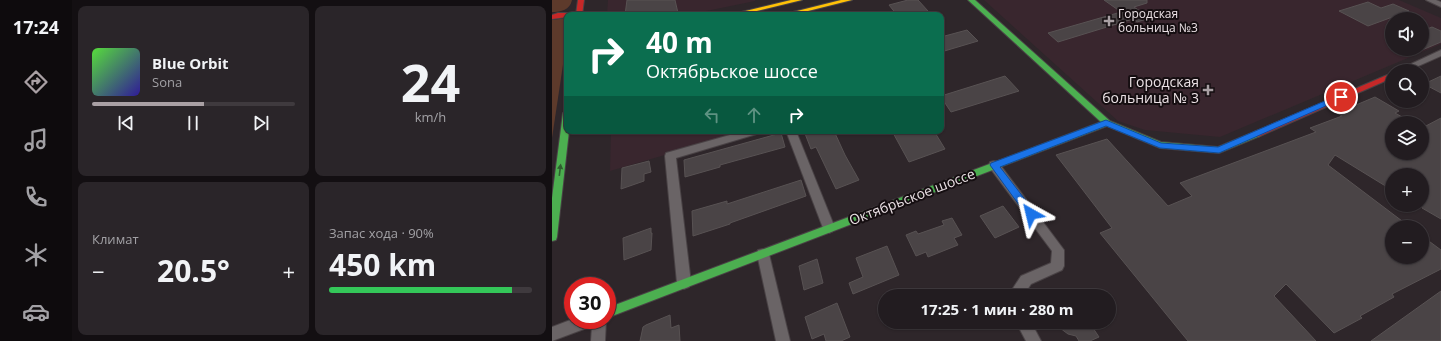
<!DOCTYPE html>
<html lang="ru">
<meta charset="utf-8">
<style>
:root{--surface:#221c20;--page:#2a2529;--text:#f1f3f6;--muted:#a2a1a5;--line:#3f3a3e;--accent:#a9a0a4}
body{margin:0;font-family:"Open Sans",sans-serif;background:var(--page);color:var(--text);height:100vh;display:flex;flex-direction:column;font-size:15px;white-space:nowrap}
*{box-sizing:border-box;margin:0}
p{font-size:13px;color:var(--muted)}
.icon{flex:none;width:22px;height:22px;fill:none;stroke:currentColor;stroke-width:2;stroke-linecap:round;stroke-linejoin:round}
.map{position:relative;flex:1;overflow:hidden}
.sheet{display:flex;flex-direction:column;gap:6px;padding:6px;background:#130f12;width:480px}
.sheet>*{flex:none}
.guide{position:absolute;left:12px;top:12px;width:380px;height:122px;border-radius:8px;box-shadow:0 1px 3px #0004,0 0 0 1px var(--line);background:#0b6e4f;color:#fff;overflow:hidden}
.tools{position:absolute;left:833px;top:12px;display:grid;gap:8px}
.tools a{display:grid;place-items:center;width:44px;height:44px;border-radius:50%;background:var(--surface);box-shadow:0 1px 3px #0004,0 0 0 1px var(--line);font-size:20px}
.speed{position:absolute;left:12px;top:277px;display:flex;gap:8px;font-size:20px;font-weight:700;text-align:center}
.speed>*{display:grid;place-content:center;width:52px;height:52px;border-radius:50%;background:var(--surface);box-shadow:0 1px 3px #0004,0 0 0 1px var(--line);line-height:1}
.speed .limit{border:6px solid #d22;background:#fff;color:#111}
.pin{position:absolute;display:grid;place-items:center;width:34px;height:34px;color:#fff;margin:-17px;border:2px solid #fff;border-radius:50%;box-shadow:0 1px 4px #0007}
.me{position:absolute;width:44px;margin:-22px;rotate:323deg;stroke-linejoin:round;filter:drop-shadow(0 0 3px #0008)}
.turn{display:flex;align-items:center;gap:14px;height:84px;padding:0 16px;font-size:18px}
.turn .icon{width:52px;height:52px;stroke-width:2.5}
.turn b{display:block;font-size:28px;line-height:34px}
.lanes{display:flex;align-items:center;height:38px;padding:0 16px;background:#0003;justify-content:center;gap:20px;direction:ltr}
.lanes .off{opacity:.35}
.big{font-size:30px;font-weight:700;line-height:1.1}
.sheet .tile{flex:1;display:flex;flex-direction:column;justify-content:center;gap:6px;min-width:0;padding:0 14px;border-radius:8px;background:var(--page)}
.sheet .dial{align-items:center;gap:0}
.dial b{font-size:52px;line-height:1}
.song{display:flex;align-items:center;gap:12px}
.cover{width:48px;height:48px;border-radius:6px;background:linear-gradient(135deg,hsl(110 70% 55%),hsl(250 70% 35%))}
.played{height:4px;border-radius:2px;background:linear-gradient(90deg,var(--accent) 55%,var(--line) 55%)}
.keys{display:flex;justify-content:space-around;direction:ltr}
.heat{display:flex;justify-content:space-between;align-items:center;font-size:22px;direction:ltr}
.charge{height:6px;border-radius:3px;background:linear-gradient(90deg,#34c759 90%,var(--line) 0)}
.sheet .tiles{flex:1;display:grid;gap:6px;grid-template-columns:repeat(2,1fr)}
.trip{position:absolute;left:326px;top:289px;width:238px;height:40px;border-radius:20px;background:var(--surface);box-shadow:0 1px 3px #0004,0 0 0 1px var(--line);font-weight:700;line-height:40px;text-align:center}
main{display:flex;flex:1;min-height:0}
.menu{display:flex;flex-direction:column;width:72px;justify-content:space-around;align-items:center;background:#0e0b0d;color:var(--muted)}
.menu .icon{width:28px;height:28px}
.menu .current{color:var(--accent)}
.menu b{font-size:18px;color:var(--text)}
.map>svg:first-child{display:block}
.built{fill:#39262e;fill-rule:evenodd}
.green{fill:#5d3a2b}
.building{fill:#4a4446;stroke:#585253}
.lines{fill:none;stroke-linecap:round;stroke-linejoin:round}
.street-casing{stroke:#494245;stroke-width:2}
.fast-casing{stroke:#494245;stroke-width:2}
.slow-casing{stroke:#494245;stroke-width:2}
.jam-casing{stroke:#494245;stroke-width:2}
.street{fill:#6a6466;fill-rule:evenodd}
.fast{fill:#4caf50;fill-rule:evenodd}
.slow{fill:#ffc107;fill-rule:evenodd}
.jam{fill:#c62828;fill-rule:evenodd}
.oneway{fill:#305e30}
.route{fill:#1a73e8;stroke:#114b97}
.poi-dot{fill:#a9a0a4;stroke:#150e11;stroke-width:1.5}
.labels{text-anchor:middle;stroke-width:4;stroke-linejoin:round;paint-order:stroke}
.far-poi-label{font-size:12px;fill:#ebe1e5;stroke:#150e11;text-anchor:start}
.poi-label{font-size:14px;fill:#ebe1e5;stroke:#150e11;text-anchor:end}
.street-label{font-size:14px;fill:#ebe1e5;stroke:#150e11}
</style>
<main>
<nav class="menu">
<b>17:24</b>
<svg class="icon current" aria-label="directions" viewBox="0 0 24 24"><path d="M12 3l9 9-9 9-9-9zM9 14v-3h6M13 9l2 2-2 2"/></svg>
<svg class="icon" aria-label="music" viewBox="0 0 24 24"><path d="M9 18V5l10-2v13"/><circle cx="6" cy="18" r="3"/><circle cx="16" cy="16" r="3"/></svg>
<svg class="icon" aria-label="phone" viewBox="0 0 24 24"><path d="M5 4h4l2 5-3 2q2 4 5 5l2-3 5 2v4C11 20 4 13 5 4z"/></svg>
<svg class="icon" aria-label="climate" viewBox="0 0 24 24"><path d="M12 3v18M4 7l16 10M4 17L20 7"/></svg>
<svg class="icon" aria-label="car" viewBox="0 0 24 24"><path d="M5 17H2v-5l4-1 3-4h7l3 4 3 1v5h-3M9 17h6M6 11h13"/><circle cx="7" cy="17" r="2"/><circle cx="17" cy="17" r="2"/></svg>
</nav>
<section class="sheet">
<div class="tiles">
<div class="tile">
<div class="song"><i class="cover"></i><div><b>Blue Orbit</b><p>Sona</p></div></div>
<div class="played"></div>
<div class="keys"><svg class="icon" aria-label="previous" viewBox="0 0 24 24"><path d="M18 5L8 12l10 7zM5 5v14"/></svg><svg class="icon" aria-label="pause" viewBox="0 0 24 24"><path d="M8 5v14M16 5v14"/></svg><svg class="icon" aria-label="next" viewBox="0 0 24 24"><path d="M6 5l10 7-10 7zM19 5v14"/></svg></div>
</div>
<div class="tile dial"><b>24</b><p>km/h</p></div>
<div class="tile"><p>Климат</p>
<div class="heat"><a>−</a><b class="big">20.5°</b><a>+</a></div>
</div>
<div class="tile"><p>Запас хода · 90%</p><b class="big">450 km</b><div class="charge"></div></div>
</div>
</section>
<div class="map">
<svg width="889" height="341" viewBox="0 0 889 341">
<rect width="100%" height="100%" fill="#2e262a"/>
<g class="built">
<path d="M56,0h147v1l-68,14h-80z"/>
<path d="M432,0h415l42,18v26l-221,93 -75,-7 -27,-9zM840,19h30v30h-30z"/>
<path d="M59,131h136l-137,40z"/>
</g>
<g class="green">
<path d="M0,0h20c-2,10 -11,12 -20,12z"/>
<path d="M15,18v20l-15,100v-118z"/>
</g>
<g class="building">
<path d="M75,0h48l3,13 -10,2h-43z"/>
<path d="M356,0h10l10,11 -15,4h-16l-8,-10z"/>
<path d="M552,0h43v3l-13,4 16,11 -13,4 -4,-3 -75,23 -10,-9 73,-21z"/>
<path d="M816,2l13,6 12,-4 16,7 -41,15 -29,-15z"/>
<path d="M880,27l9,4v11l-19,8v-19z"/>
<path d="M415,30l11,11 -37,11v-15z"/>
<path d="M453,76l14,15 -68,21 -10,-15v-1z"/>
<path d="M889,76v17l-17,-9z"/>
<path d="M823,97l24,14 -4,2 18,10h-21v30h30v-25l19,-10v101l-19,-11v-33h-30v15l-57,-35 -7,10 82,62h-18v30h30v-21l19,14v19l-49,25 2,3 -34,19 2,2 -28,15 -48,-49 -12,12 42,45h-128l-88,-108 12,-5 -56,-73 51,-16 61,67 24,-10 -12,-13 136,-51 -6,-4 32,-12 -5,-3z"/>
<path d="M252,131h30l11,24 14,25 -23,9 -20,-42 -5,2z"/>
<path d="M340,131h42l11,18 -36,13z"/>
<path d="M229,133l4,14 -65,18v2l-35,10 -1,-17z"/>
<path d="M97,161l2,11 -7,2v7l-23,8 1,-21z"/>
<path d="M249,180l5,16 -76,27v1l-37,12 -1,-25 35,-10v3z"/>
<path d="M451,206l16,21 -24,11 -15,-22z"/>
<path d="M400,218l10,17 -8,3 4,7 -30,12 -2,-5 -10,4 -10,-21 10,-4 2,3 26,-9 -2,-4z"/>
<path d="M99,228v5h1l-1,17 -27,10 -1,-22z"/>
<path d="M335,246l12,29 -46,19 -4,-11 14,-6 -7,-19z"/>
<path d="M265,259l6,24 -19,7 -5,-24z"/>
<path d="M889,291v50h-70z"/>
<path d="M285,303l13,34 -9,4h-15l-2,-7 -12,5 -7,-22z"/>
<path d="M118,315l1,13 8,-3 1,16h-40l3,-14 3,-2z"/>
<path d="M500,322h37l10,15 -9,4h-11l-3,-5 -8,-2z"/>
</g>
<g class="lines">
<defs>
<g id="street">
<path d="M874,0h10l5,2v5z"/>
<path d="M889,50v6l-34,15h-11z"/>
<path d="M192,131h17l-1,2 -84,25 15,125 -2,4 -5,2 -5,-2 -2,-4 -12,-127 1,-3z"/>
<path d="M234,131h10l39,97 -2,3 -4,2 -4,-2 -2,-3z"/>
<path d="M442,161l4,1 66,88v16l-2,4 -31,14 -8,12h-15l13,-20 30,-13 1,-12 -62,-83 -1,-3 1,-3z"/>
<path d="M211,249l5,1 1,4 21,87h-14l-19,-87 1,-4z"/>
<path d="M21,319l33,1 -1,21h-14l1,-15 -40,15v-14z"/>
<path d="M464,322h15l10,19h-15z"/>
</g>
<g id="fast">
<path d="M416,0h7l135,121 51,21 57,5 36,-15 3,-1 4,3 -1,2 -41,17 -59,-5 -53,-22 -500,192v-10l494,-186z"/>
<path d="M15,110v21h2l-12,106 -1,3 -4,1v-43l11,-85z"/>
</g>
<g id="slow">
<path d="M239,0h11l-62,15h-11z"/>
<path d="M289,0h11l-60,15h-11z"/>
</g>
<g id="jam">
<path d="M26,0h6l-2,15h-6z"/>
<path d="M6,13h14l3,2h-8v2l-15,2v-4z"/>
<path d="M840,73v5l-132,58 -3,1 -4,-3 1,-2z"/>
</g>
</defs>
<use href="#street" class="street-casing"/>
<use href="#fast" class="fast-casing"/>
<use href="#slow" class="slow-casing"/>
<use href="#jam" class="jam-casing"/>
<use href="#street" class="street"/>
<use href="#fast" class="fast"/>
<use href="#slow" class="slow"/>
<use href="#jam" class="jam"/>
</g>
<defs><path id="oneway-solid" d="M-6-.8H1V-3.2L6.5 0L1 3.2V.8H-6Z"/></defs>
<use class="oneway" href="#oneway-solid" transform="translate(8 170) rotate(-83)"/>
<path class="route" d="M789,94l3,1v3l-125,55 -59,-5 -54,-22 -106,41 34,44 2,3 -2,2h-7l-37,-51 1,-2 115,-43 55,23 57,4z"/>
<g class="poi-dot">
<path d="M555 15h4v4h4v4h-4v4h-4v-4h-4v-4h4z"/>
<path d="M654 84h4v4h4v4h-4v4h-4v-4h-4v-4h4z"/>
</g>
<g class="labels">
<g class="far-poi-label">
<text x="566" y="18">Городская<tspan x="566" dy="14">больница №3</tspan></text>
</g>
<g class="poi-label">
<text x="647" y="87">Городская<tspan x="647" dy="16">больница № 3</tspan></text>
</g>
<g class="street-label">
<text transform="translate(360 197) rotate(-21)" y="5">Октябрьское шоссе</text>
</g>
</g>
</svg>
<div class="tools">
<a><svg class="icon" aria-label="sound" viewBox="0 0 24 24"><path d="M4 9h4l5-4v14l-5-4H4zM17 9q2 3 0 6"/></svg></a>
<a><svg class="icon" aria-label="search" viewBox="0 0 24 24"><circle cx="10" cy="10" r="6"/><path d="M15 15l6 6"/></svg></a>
<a><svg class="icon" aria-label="layers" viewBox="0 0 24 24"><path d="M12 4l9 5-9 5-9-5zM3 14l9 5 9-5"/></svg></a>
<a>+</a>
<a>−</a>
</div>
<div class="speed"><div class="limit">30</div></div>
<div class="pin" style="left:789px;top:97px;background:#d93025"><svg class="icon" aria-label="arrive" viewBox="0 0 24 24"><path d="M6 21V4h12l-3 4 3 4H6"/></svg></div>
<svg class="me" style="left:479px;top:214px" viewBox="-20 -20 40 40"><path d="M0-17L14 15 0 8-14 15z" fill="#1a73e8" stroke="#fff" stroke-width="4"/></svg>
<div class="trip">17:25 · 1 мин · 280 m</div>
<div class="guide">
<div class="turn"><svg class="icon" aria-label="right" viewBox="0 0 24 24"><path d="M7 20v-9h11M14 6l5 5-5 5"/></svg><div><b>40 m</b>Октябрьское шоссе</div></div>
<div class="lanes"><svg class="icon off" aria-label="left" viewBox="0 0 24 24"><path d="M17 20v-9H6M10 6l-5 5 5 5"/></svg><svg class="icon off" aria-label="ahead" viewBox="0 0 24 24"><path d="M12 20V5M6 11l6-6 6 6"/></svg><svg class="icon" aria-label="right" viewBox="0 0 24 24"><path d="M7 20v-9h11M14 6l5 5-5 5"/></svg></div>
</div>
</div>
</main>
